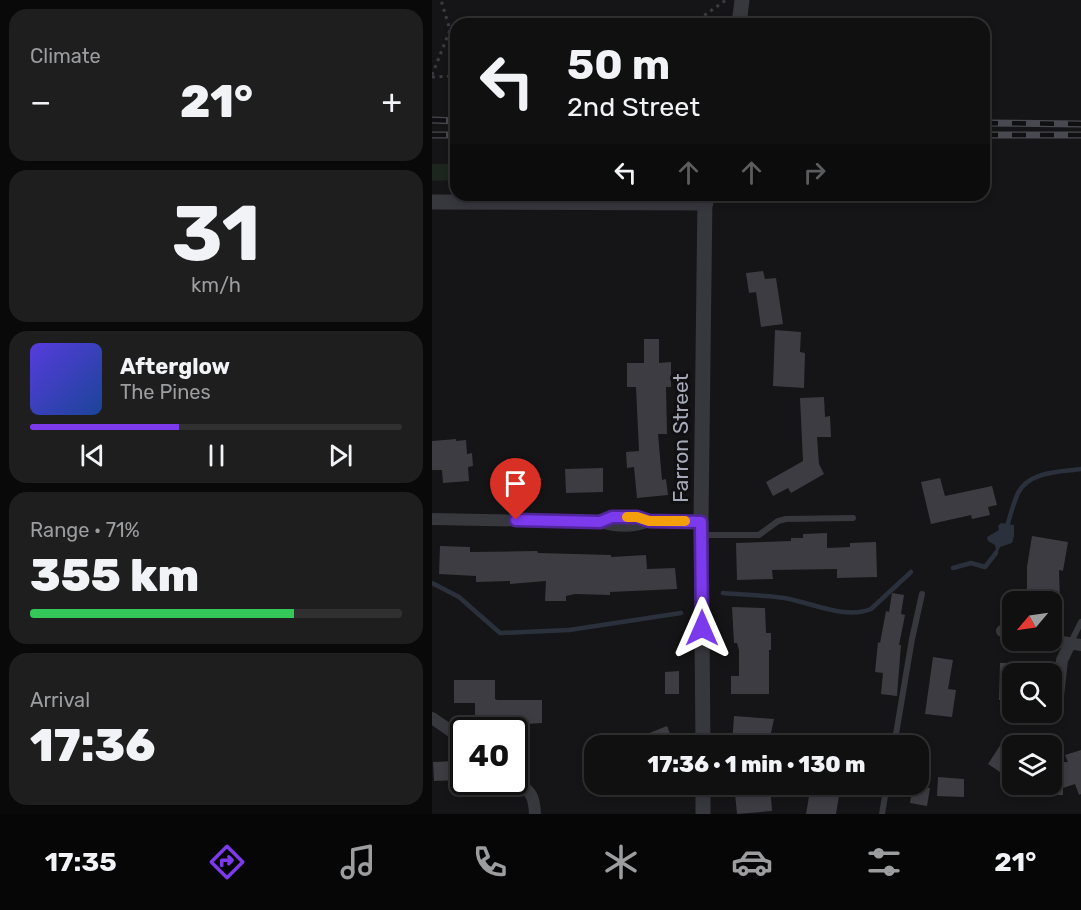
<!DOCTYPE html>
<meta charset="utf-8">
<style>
:root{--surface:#101011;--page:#1e1e1f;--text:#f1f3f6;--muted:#9c9d9f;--line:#303031;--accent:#7c3aed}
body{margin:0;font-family:Rubik,sans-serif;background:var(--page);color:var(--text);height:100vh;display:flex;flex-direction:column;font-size:22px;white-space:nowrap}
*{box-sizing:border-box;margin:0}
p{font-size:20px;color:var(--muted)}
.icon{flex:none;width:33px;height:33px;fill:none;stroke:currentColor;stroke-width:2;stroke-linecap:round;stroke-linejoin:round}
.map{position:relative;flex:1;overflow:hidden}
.drawer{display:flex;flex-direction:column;gap:9px;padding:9px;background:#090909;width:432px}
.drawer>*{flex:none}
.hud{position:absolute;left:18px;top:18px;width:540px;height:183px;border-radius:18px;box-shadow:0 3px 9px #0003,0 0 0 2px var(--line);background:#101011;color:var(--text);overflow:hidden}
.needle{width:39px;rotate:241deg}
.buttons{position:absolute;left:570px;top:591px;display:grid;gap:12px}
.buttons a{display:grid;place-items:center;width:60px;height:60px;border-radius:12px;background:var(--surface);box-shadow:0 3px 9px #0003,0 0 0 2px var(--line);font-size:30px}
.speed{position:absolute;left:18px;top:717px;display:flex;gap:12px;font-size:30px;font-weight:700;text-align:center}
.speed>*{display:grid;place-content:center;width:78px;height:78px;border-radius:50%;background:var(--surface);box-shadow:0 3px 9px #0003,0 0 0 2px var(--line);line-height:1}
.speed .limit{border:3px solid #111;border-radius:9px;background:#fff;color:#111}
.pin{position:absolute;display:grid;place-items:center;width:51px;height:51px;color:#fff;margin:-62px -26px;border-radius:50% 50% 50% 0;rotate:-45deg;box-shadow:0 0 6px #0007}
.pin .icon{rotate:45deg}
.me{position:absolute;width:66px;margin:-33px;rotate:0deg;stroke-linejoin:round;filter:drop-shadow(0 0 4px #0008)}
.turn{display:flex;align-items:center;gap:21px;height:126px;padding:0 18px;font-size:27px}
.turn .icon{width:78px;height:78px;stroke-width:2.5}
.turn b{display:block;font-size:42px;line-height:51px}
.lanes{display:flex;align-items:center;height:57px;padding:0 18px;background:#0003;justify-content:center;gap:30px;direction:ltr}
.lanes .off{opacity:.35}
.big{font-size:45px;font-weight:800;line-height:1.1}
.drawer .widget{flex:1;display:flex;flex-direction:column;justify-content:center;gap:9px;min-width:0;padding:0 21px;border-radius:18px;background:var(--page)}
.drawer .dial{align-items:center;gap:0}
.dial b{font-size:78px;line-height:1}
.song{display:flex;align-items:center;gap:18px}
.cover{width:72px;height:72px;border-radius:9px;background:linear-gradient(135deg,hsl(250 70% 55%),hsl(220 70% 35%))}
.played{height:6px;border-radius:3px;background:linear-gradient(90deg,var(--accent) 40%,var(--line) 40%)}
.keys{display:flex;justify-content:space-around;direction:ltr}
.heat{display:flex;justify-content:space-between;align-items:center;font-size:33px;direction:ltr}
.charge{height:9px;border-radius:4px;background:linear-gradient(90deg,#34c759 71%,var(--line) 0)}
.trip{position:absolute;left:152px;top:735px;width:345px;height:60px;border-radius:18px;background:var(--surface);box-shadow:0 3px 9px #0003,0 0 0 2px var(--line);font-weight:800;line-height:60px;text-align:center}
.menu{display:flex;height:96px;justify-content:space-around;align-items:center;background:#060607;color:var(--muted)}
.menu .icon{width:42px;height:42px}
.menu .selected{color:var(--accent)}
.menu b{font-size:27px;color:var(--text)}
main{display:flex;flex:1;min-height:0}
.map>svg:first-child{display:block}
.green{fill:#1c251e}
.water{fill:#2a313c}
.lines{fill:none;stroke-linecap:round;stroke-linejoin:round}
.stream{stroke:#2a313c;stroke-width:4.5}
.building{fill:#3c3c42}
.path{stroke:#3b3c43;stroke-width:3;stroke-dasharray:3 4.5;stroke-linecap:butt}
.service{stroke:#37373e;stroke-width:6}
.minor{stroke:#37373e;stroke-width:12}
.tertiary{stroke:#37373e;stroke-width:15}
.rail-casing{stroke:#484951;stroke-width:7}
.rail{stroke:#101012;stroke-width:4.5;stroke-dasharray:14;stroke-linecap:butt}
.route-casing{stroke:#51269a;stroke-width:15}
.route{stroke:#7c3aed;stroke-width:10}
.slow{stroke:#f59e0b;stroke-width:10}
.labels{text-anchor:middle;stroke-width:6;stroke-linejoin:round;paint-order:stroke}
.street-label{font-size:21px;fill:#a5a9b8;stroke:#101012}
</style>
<main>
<section class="drawer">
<div class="widget"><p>Climate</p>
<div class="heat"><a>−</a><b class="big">21°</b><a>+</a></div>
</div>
<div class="widget dial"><b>31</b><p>km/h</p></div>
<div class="widget">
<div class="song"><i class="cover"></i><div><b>Afterglow</b><p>The Pines</p></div></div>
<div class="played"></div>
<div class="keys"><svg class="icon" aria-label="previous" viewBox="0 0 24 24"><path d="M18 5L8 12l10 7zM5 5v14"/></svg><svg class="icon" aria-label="pause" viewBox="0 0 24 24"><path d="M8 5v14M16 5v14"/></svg><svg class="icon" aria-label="next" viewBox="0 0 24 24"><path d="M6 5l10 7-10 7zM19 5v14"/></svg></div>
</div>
<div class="widget"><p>Range · 71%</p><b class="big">355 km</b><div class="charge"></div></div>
<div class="widget"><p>Arrival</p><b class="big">17:36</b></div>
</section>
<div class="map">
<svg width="649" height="814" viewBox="0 0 649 814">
<rect width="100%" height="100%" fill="#151517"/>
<path class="green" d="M0,164h24v16l-24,1z"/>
<path class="water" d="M569,523l13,2v11l-2,7 -12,4 -5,11 -4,-1 5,-8 -1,-4 -7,-4 -1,-4 12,-7 -1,-4z"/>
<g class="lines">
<g class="stream">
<path d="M574,529c4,-12 7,-25 12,-36 11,-22 42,-21 63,-24"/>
<path d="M521,568l18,-5 14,4 11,-14"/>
<path d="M0,583l27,14 41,36 69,-3 112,-17"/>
<path d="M291,593c20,2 41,2 61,5 26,4 61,22 87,11l40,-37"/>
</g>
</g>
<g class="building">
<path d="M331,271l2,8 11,-1 7,46 -22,3 -5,-35 -7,1 -3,-20z"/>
<path d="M343,330l26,2 -1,20 5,1 -1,35 -31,-2z"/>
<path d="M212,339h15v24l12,-1v25h-5l1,47h-9l4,46 4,-1 2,16 -31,3 -3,-31 -7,1 -1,-16 13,-1 -3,-64h-9v-24h17z"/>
<path d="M392,397l1,20 5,-1 1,21h-14l2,27 5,10 -33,19 -3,-5 -15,8 -7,-14 37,-21 -3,-63z"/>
<path d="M24,439v2l10,-1 1,14 5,-1 1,13 -5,1 1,14 -26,2 -1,-13h-10v-29z"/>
<path d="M171,468v24l-37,1 -1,-24z"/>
<path d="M508,478l5,18 47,-10 5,19 -9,2 2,8 -18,4 -1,-4 -40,9 -10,-42z"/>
<path d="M395,533v15l23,-1v-4l26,-1 1,35 -40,1v-9l-65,1 1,9 -36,1 -1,-37 55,-2v-3h12v-4z"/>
<path d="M600,536l36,6 -5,29 -4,-1 1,32h-33v-35z"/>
<path d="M8,546l30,1v5l67,-1 1,2 73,2v2l35,-2 1,14 28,-1 2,21 -67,3v3l-35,-1 -9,2v5h-21l1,-20 -36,3v-3l-34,1v-6l-37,-2z"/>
<path d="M460,593l12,2 -3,19 4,1 -6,30h2l-4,51 -16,-2 2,-21 -8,-1 3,-30 2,1 6,-32 3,1z"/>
<path d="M300,607l33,1 1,25h5v17h-2v44h-38v-18h8v-26l-2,-7h-3z"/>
<path d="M501,657l20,3 -5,29 8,1 -4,27 -27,-3z"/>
<path d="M568,663h12v37h-13z"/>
<path d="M247,671v23h-14v-22z"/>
<path d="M22,680h41v19l2,1h45v23l-16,1v13h-12v-7h-13l-1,-12h-25v-15h-21z"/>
<path d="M302,716l40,3 -3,14h-12v13h-27z"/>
<path d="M235,726l8,20h-56v-1z"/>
<path d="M573,738l7,5v37l-24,-16z"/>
<path d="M649,750v44l-2,1 -4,-11 -12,4v7h-11v-33h16l-3,-7z"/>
<path d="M23,761l1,19 -22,1 -1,-19z"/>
<path d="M506,777l26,2v18l-27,-1z"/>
<path d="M302,784h36l2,27 -35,3z"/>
<path d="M379,785l29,5 -4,24h-30z"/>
<path d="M481,785l17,3 -3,18 -17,-3z"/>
</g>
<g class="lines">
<g class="path">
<path d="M260,24l34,-24"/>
<path d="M0,75l18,-45 -9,-30"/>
<path d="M0,77l24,-1"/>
</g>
<g class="service">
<path d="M270,535h57l19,-14 8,-2 67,-1"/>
<path d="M638,644l11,-22"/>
<path d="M462,746l18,-107 10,-45"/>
<path d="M450,814l5,-30"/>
</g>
<g class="minor">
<path d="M0,519l168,3c17,5 32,6 49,-1"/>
<path d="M168,522l12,-5h25l12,4 52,1"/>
<path d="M570,631l10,2"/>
<path d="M618,640l31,5"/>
<path d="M624,714l6,-54 8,-16"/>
<path d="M0,718l32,22"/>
<path d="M82,779c16,13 20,14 21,35"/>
</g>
<g class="tertiary">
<path d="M307,24l3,-24"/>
<path d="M0,202l274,1"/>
<path d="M271,746l-2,-224 4,-327"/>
<path d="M271,784v30"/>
</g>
<defs>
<g id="rail">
<path d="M0,120l24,1"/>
<path d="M552,123l97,1"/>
<path d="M0,135h24"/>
<path d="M552,135h97"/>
</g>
</defs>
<use href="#rail" class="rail-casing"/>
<use href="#rail" class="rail"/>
</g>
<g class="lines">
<defs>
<path id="route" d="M84,520l84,2 12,-5h25l12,4 52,1 1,106"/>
</defs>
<use href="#route" class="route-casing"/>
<use href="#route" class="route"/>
<path class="slow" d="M195,517h10l12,4h36"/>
</g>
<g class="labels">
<g class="street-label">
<text transform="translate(249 438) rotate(-90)" y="7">Farron Street</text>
</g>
</g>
</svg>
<div class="buttons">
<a><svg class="needle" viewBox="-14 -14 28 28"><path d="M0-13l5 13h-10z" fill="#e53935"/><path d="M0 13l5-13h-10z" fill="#9c9d9f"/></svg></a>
<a><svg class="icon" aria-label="search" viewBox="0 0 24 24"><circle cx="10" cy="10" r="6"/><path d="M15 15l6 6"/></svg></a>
<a><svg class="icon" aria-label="layers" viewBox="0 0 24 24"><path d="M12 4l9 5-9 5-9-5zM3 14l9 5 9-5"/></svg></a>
</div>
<div class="speed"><div class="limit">40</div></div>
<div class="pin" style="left:84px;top:520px;background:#d93025"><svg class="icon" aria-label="arrive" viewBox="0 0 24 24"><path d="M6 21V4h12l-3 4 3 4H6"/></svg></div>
<svg class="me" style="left:270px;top:628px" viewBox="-20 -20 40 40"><path d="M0-17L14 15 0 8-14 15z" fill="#7c3aed" stroke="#fff" stroke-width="4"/></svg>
<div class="trip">17:36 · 1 min · 130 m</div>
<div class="hud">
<div class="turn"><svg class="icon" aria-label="left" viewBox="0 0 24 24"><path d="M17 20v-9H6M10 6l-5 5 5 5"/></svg><div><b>50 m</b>2nd Street</div></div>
<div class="lanes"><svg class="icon" aria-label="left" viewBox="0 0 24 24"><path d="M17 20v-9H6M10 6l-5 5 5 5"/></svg><svg class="icon off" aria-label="ahead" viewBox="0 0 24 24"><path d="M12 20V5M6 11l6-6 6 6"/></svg><svg class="icon off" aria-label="ahead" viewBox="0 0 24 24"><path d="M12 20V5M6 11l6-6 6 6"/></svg><svg class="icon off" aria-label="right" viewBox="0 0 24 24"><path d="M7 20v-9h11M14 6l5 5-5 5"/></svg></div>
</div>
</div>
</main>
<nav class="menu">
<b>17:35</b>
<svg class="icon selected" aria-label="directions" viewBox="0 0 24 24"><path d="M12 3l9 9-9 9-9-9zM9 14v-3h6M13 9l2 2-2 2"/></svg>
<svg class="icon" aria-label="music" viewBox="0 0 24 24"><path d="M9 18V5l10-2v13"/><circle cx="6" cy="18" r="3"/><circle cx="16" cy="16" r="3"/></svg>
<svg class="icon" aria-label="phone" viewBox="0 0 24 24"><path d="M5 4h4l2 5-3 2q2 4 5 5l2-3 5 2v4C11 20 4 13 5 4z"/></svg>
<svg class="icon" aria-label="climate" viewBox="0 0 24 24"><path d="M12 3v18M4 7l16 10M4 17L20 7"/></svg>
<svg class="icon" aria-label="car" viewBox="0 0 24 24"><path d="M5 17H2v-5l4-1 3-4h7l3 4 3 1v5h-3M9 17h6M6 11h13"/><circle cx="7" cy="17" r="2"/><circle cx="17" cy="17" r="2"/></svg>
<svg class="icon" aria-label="filters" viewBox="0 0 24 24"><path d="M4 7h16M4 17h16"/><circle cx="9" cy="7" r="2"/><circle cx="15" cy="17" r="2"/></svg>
<b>21°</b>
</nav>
